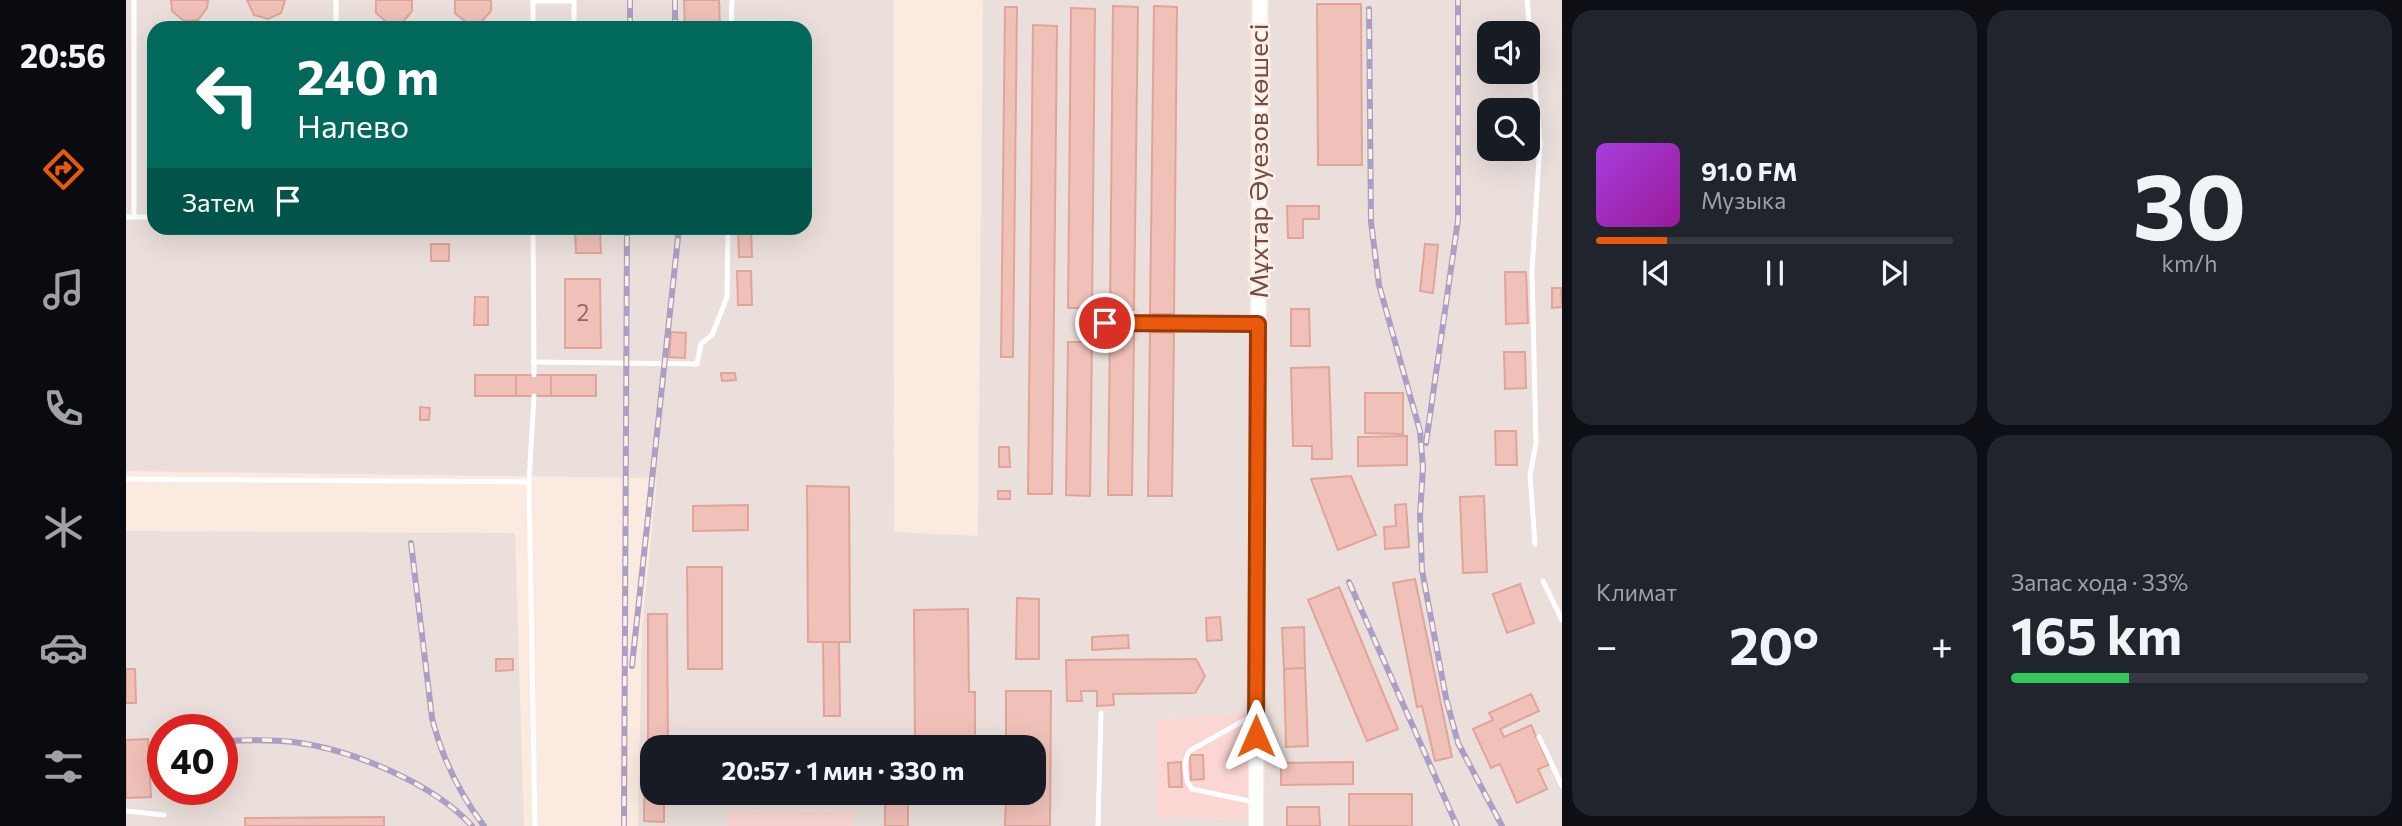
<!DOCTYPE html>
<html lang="ru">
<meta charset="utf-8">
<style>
:root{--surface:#171b24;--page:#20242c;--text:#f1f3f6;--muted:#9ea1a6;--line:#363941;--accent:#ea580c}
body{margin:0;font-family:Commissioner,sans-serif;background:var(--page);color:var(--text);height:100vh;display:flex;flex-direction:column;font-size:26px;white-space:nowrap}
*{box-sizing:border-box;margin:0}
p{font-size:23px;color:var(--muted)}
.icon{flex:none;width:38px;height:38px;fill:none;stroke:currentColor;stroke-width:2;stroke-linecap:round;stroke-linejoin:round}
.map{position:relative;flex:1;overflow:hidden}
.details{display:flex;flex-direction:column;gap:10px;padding:10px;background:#0d0f14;width:840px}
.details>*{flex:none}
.top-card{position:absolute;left:21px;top:21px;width:665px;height:214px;border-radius:21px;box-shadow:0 7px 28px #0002;background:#00695c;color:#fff;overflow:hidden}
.buttons{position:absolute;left:1351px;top:21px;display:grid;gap:14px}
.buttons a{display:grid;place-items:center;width:63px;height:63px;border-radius:14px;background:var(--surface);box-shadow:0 7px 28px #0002;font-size:35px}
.speed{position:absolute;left:21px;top:714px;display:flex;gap:14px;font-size:35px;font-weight:700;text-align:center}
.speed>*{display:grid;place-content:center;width:91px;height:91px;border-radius:50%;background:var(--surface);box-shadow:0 7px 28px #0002;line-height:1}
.speed .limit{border:10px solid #d22;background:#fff;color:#111}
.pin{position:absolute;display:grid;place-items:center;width:60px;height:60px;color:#fff;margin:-30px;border:4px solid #fff;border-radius:50%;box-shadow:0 2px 7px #0007}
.me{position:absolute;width:77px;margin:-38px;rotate:0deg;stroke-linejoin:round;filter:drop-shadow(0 0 5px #0008)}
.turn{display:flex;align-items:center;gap:24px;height:147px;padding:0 35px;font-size:32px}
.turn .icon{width:91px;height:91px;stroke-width:2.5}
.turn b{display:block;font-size:49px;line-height:60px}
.then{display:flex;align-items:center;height:66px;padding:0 35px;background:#0003;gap:14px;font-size:26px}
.big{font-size:52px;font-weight:700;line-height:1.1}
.details .widget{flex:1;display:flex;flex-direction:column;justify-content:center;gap:10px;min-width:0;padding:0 24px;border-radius:21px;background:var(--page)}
.details .dial{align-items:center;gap:0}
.dial b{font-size:91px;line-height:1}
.song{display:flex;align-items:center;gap:21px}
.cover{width:84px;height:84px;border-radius:10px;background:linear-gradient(135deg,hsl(280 70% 55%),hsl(300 70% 35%))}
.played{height:7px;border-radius:4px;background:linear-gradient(90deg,var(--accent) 20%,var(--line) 20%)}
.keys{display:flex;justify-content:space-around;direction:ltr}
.heat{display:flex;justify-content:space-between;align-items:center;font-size:38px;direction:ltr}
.charge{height:10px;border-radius:5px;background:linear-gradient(90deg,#34c759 33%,var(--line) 0)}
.details .tiles{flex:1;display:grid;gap:10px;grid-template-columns:repeat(2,1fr)}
.trip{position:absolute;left:514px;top:735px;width:406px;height:70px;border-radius:21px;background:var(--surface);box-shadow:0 7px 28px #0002;font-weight:700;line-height:70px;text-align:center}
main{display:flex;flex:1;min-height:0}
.tabs{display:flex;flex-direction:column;width:126px;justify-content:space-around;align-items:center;background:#090b0e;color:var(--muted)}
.tabs .icon{width:49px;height:49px}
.tabs .active{color:var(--accent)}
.tabs b{font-size:32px;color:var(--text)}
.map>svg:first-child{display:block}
.commercial{fill:#fcd6d3}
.industrial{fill:#eadfdb;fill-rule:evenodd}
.building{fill:#f0c1b8;stroke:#e2a499;stroke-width:2}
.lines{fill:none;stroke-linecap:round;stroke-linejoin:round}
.lane{stroke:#fff;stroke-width:5}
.secondary{stroke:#fff;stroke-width:14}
.rail-casing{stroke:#aaa0c3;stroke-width:6}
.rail{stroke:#ffefe5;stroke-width:3.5;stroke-dasharray:10;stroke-linecap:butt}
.route-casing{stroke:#983908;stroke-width:18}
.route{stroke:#ea580c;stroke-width:12}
.labels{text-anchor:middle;stroke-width:5;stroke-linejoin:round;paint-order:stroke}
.number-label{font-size:23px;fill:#916a64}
.street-label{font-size:26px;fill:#714d48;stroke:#ffefe5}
</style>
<main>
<nav class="tabs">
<b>20:56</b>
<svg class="icon active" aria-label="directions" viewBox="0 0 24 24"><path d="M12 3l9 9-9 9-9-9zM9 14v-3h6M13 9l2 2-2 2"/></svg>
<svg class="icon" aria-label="music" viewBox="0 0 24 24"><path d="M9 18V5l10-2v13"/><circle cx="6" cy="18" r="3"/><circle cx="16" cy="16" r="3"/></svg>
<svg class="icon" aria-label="phone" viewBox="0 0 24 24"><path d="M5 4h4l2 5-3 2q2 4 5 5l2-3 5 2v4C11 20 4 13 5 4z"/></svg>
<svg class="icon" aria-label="climate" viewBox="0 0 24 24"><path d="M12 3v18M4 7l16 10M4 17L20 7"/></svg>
<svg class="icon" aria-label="car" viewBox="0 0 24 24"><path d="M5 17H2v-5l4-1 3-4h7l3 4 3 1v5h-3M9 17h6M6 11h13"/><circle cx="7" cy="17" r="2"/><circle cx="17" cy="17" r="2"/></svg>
<svg class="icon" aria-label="filters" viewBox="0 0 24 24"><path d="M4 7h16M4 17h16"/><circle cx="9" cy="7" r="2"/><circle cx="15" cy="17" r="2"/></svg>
</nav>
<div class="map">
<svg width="1436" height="826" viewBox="0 0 1436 826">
<rect width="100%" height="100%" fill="#fbeadf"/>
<g class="commercial">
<path d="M1122,713v106l-91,-2v-97z"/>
<path d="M727,810v16h-126l1,-14z"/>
</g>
<g class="industrial">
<path d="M0,0h767l1,532 84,4 5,-536h268l-3,713 -91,7v97l91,2v7h-395v-16l-125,2 -1,14h-89l4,-195 15,-153 -531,-7zM28,28h651v200h-651zM527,747h381v46h-381z"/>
<path d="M1143,0h293v826h-298zM1363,33h39v39h-39zM1363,110h39v39h-39z"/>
<path d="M0,531l389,2 9,293h-398zM37,730h59v59h-59z"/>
</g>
<g class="building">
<path d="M45,0h37l-1,8 -9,12 -14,1 -12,-10z"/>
<path d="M121,0h38l-4,13 -13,6 -14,-4z"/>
<path d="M250,0h36v11l-9,11 -14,2 -13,-11z"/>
<path d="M329,0h36v11l-10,11 -14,1 -12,-10z"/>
<path d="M558,0h35l1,28h-35z"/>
<path d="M1191,4h44l1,161h-44z"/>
<path d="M987,6l25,1 -4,303h-24z"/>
<path d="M1028,6l23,1 -3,307h-24z"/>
<path d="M879,7h12l-4,350h-12z"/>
<path d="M945,8l24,1 -3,299h-24z"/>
<path d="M907,25l24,1 -5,468h-24z"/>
<path d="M1161,206h32v13h-16v19h-15z"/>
<path d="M612,228h13l1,29h-13z"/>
<path d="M449,231h25l1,22h-25z"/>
<rect x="305" y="244" width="18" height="17"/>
<path d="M1299,244l13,1 -5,48 -13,-2z"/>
<path d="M611,271h14l1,34h-14z"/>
<path d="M1379,272h21l2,51 -22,1z"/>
<path d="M439,279h35l1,69h-36z"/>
<path d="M1426,288h9l1,19 -10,1z"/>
<path d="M349,297h13v28h-14z"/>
<path d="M1165,309h18l1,37h-19z"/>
<rect x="956" y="316" width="18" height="16"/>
<path d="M545,332l15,1 -1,25 -16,-1z"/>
<path d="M984,332h24l-2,163h-24z"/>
<path d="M1024,332l24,1 -2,163h-24z"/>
<path d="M942,342h24l-2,154 -24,-1z"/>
<path d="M1378,352h21l1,36 -21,1z"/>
<path d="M1203,367l3,92h-20v-13h-19l-2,-78z"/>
<path d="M595,373h14l1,7 -14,1z"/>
<rect x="349" y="375" width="41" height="21"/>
<rect x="390" y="375" width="35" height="21"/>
<rect x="425" y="375" width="45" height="21"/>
<path d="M1239,393h38v41l-38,-1z"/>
<path d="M294,407l10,1 -1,12h-9z"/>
<path d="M1369,431h21l1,34h-21z"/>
<path d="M1281,436v29l-49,1v-29z"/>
<path d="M873,447h10l1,20h-11z"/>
<path d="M1225,476l25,59 -38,15 -27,-71z"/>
<path d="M681,486l42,1 1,155h-42z"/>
<rect x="872" y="491" width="12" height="8"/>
<path d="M1358,496l3,76 -24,1 -3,-76z"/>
<path d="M1280,504l3,43 -24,2 -1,-22 12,-1 -1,-21z"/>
<path d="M622,505v25l-55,1v-25z"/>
<path d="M561,567h35v102h-34z"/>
<path d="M1289,579l37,178 -17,4 -13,-55 -5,1 -24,-124z"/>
<path d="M1394,584l14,39 -27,10 -14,-39z"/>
<path d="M1213,587l59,142 -31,12 -59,-141z"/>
<path d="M891,598l22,1v60h-23z"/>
<path d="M842,609l1,83h6v55h-60l-1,-137z"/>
<path d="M522,614h19l1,133 -20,1z"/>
<path d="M1094,617l2,23 -15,1 -1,-23z"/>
<path d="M1178,627l1,41 -21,1 -2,-41z"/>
<path d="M1002,635l1,13 -37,2v-13z"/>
<path d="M697,642h16l1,74h-16z"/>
<path d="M370,659h17v11l-17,1z"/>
<path d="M1070,659l9,17 -10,17 -82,1 1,11 -17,1v-15h-16l1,10h-15l-1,-41z"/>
<path d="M1179,668l3,78 -22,1 -2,-78z"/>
<path d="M0,669h9l1,34h-10z"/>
<path d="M880,691h45l-1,135h-45l1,-33h28v-46h-28z"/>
<path d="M1405,694l8,17 -39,18 4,8 27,-12 18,40 -11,4 9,20 -30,14 -17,-39 -9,4 -18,-39 20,-9 -4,-7z"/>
<path d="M22,739l3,58 -25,1v-58z"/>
<path d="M576,741h28l4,6h-31z"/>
<path d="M1064,755h13l1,24 -13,1z"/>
<path d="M519,760h8v33h11v29l-20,-1z"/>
<path d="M1055,762l1,25h-13l-1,-24z"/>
<path d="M1227,762v22l-72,1v-22z"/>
<rect x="1223" y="794" width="63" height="32"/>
<rect x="759" y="798" width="23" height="28"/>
<path d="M1161,807h32l1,19h-33z"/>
<path d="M258,817v9h-139v-8z"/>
</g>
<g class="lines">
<g class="lane">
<path d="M8,0v217"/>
<path d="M210,0v28"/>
<path d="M407,0v28"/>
<path d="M1401,0l13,142 -8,129 4,172 -6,32 5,69"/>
<path d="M407,1h41v27"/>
<path d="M605,28l1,-28"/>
<path d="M0,217h28"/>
<path d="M407,228l1,147"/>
<path d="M979,323l153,1"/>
<path d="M407,362l164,2 4,-20 11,-9 15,-38 1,-69"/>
<path d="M408,396l-5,86 6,344"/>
<path d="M0,479l403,3"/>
<path d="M1417,581l19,39"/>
<path d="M1128,715l-63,35c-9,9 -7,30 1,39l62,13"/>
<path d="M1413,737l23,49"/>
<path d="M0,811l38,4"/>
<path d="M972,826l3,-113"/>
</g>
<path class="secondary" d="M1130,826l4,-826"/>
<defs>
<g id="rail">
<path d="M549,0v28"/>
<path d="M1243,9l2,213 8,63 41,146 3,36 -3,49 2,54 24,128 12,45 44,83"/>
<path d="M504,28v-28"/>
<path d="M1300,443l32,-223v-220"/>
<path d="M285,543l21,175c10,40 27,75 52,108"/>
<path d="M1223,582l108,244"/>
<path d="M506,666l47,-438"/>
<path d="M96,741c23,-1 48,-2 71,1 58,7 140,41 179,84"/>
<path d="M498,826l3,-598"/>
</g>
</defs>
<use href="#rail" class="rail-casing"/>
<use href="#rail" class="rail"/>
</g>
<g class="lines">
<defs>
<path id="route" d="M979,323l153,1 -2,412"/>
</defs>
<use href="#route" class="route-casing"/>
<use href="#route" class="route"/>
</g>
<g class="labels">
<g class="number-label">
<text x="457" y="321">2</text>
</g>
<g class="street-label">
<text transform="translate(1133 161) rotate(-90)" y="9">Мұхтар Әуезов көшесі</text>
</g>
</g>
</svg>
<div class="buttons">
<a><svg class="icon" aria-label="sound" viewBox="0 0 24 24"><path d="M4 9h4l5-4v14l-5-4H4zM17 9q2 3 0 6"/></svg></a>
<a><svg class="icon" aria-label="search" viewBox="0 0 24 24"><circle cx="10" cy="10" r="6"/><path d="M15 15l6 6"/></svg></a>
</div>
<div class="speed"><div class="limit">40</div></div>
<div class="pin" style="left:979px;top:323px;background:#d93025"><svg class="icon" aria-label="arrive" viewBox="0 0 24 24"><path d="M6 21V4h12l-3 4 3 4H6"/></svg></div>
<svg class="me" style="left:1130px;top:736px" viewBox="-20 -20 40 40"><path d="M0-17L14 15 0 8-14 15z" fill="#ea580c" stroke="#fff" stroke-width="4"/></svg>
<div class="trip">20:57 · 1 мин · 330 m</div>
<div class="top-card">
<div class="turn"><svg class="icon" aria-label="left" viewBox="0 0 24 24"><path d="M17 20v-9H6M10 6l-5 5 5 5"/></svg><div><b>240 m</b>Налево</div></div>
<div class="then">Затем<svg class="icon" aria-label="arrive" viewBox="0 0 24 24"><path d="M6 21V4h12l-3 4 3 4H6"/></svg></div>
</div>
</div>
<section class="details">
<div class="tiles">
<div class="widget">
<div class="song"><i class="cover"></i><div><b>91.0 FM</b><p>Музыка</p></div></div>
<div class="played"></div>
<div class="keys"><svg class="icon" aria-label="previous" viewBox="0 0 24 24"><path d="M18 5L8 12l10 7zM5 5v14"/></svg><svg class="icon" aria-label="pause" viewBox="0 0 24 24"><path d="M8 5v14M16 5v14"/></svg><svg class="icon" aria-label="next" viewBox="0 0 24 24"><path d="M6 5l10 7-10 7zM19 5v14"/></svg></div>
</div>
<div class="widget dial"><b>30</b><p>km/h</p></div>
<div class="widget"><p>Климат</p>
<div class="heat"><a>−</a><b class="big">20°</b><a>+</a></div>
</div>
<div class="widget"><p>Запас хода · 33%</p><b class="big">165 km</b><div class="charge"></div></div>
</div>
</section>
</main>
